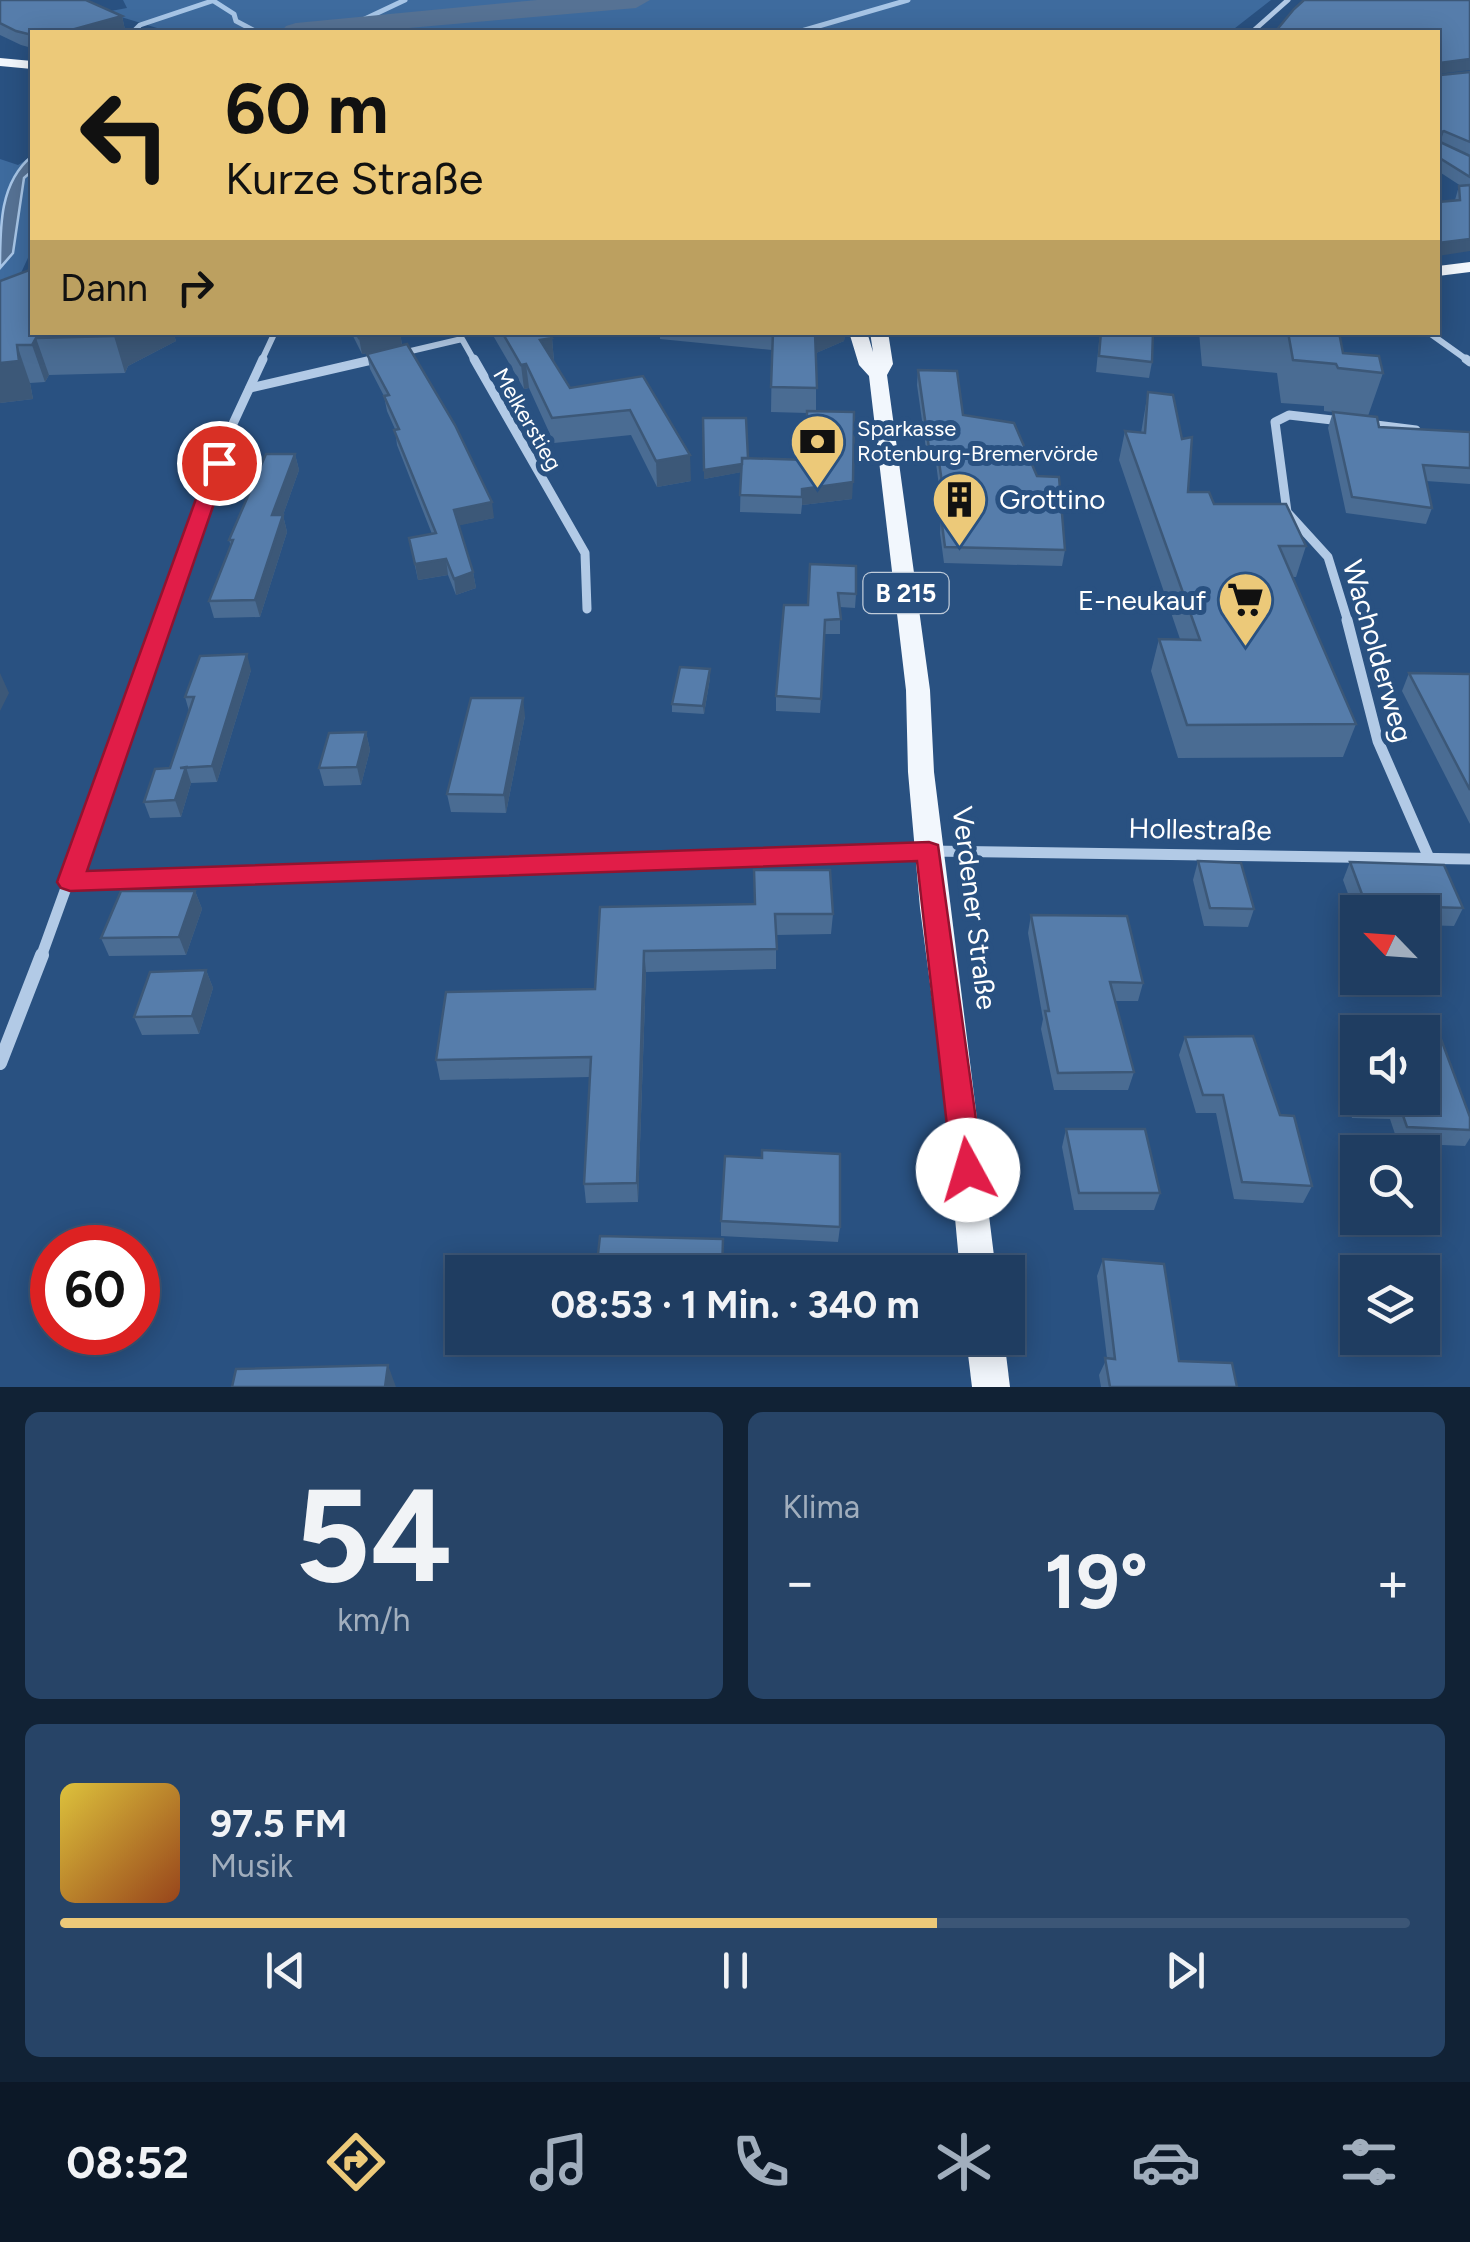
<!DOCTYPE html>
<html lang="de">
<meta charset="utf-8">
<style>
:root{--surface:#1f3d61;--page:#274467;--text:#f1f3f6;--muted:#a1aebd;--line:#3c5676;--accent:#ecc979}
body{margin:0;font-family:Figtree,sans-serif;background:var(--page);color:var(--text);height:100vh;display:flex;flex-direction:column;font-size:38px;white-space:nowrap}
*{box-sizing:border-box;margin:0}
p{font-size:32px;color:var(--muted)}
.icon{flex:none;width:55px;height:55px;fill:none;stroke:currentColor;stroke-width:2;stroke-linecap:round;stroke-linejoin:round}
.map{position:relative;height:1387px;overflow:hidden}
.panel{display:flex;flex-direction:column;gap:25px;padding:25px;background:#112235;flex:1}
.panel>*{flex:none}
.top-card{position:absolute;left:30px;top:30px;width:1410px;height:305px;border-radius:0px;box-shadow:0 5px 25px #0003,0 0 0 2px var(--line);background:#ecc979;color:#111;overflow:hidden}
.needle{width:65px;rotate:295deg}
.controls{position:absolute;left:1340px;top:895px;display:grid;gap:20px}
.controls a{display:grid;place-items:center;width:100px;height:100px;border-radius:0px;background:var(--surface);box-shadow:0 5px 25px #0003,0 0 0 2px var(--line);font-size:50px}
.speed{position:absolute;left:30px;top:1225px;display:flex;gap:20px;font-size:50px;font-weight:700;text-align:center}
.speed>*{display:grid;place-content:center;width:130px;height:130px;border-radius:50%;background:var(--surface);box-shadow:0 5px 25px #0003,0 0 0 2px var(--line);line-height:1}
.speed .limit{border:15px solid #d22;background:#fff;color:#111}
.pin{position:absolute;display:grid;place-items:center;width:85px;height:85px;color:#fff;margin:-42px;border:5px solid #fff;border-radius:50%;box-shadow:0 2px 10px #0007}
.me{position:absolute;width:110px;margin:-55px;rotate:354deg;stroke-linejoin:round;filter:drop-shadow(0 0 8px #0008)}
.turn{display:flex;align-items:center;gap:35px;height:210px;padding:0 30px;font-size:45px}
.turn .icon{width:130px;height:130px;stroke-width:2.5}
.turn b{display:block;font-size:70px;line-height:85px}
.then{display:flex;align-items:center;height:95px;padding:0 30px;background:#0003;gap:20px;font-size:38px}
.big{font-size:75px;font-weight:700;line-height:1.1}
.panel .card{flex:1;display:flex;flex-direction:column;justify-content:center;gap:15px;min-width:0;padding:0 35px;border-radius:15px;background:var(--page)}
.panel .dial{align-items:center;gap:0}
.dial b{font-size:130px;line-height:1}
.song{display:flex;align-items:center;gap:30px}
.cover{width:120px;height:120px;border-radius:15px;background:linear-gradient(135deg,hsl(50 70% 55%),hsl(20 70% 35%))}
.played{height:10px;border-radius:5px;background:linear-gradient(90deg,var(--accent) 65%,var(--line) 65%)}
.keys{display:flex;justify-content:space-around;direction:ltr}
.heat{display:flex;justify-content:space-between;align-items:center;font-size:55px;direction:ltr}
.panel .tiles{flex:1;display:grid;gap:25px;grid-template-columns:1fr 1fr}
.card:last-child{grid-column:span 2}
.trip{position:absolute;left:445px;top:1255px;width:580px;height:100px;border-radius:0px;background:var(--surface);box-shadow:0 5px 25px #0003,0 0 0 2px var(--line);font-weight:700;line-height:100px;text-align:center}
.tabs{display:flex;height:160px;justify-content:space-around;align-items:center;background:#0c1827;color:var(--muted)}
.tabs .icon{width:70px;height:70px}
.tabs .on{color:var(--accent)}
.tabs b{font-size:45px;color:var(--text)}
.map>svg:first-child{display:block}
.green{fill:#3e6b9e}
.water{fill:#567294;stroke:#a7c5e6;stroke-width:2.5}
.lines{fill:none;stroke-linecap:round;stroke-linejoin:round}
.stream{stroke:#a7c5e6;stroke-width:5}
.river{fill:#567294;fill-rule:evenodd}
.street-far4{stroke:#b2cae6;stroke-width:5}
.street-far3{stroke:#b2cae6;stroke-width:6}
.street-far2{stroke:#b2cae6;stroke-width:9}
.street-far1{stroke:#b2cae6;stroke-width:11}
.street{stroke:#b2cae6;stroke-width:14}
.primary{fill:#f2f7fd;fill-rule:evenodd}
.wall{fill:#4a6c93}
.shaded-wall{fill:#3c5878}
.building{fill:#567dab;stroke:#3c5878;stroke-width:2.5}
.route{fill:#e11d48;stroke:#92132f;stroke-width:2.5}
.labels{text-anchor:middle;stroke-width:10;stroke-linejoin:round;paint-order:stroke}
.far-street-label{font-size:22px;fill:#fff;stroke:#295181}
.far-poi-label{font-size:22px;fill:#fff;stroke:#295181;text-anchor:start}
.shield{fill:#295181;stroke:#bfcbd9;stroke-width:2.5}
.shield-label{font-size:25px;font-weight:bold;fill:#fff}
.poi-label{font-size:28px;fill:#fff;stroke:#295181;text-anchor:start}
.street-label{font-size:28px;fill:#fff;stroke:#295181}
</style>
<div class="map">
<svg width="1470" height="1387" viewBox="0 0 1470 1387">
<rect width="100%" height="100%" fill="#295181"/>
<g class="green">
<path d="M123,0h1148l-41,32h-1060l-65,-20 22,-4z"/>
<path d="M32,156v93l-11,24 -21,12v-126l18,6z"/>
</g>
<path class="water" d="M32,156v15l-8,7 -11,75 -13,15c0,-43 0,-86 32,-112z"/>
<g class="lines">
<g class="stream">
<path d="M212,0l22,14 2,7 21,11"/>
<path d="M352,25l53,-25"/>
<path d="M133,32l7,-7 72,-24"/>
<path d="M798,32l110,-32"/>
</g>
<path class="river" d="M537,0h113l-14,8 -272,24h-83l5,-6 10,-3z"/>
<path class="street-far4" d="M1252,32l36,-32"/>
<g class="street-far3">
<path d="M1428,332l42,30"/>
<path d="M398,354l64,-15 13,23"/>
<path d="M261,362l14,-30"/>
<path d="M365,362l16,-4"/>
</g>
<g class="street-far2">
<path d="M474,359l111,194 2,56"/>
<path d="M1466,359l4,3"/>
<path d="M250,388l126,-29"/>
<path d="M1341,421l-52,-6 -14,7 12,90 41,45 20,65"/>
<path d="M1368,424l48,6"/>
<path d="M162,622l69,-194 32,-69"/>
</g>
<g class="street-far1">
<path d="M1347,620l31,121 51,117"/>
<path d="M71,881l858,-30 541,8"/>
<path d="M41,957l122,-337"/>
</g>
<path class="street" d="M0,1063l42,-108"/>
<g class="primary">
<path d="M0,58l32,3v8l-32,-3z"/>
<path d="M1470,262v10l-32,4v-10z"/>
<path d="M849,332h18l6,20 -3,-20h18l5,32 -6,11 43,315 4,82 62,500h-36l-19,-205 -21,-159 -12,-136 -2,-82 -37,-314 -10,-11z"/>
<path d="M966,1338h38l6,49h-38z"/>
</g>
</g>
<g class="wall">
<path d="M0,0l122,16 3,14 -93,2v16l-11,-3 -21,-10z"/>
<path d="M1438,32l1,42 2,1 29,-3v179l-15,-51 4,-14h2l-23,-15z"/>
<path d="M0,281l173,51 3,9 -48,25 -3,7 -76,2 -4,7 -15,1 3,16 -33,4z"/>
<path d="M351,332h49l2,13 92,173 -35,7 14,47 3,16 -20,7 -8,-20 -30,5 -9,-42 23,-4 -35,-89 -2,-16 -8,-18 -3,-15 -14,-27 -3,-15 20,-5 -25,5z"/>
<path d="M491,332h57l4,6 2,23 16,27 73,-12 48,105 -34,6 -26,-52 -77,8 -25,-55 -5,1z"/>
<path d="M660,332h185l-1,9 -28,12v59l36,87 -50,6 -1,9 -61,-2 1,-40 -37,7 44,-21 58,2 1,-47 -36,-1 1,-62 -112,-11z"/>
<path d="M1100,332h53l-1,30 -3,16 -53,-6z"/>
<path d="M1199,332h140l4,21 40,20 -15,43 -44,-5v-5l-43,-3 -4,-30 -75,-7z"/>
<path d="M918,370l45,45 102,135 -3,16 -118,-3 -4,-30 1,-16h2l-7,-54h-8l-11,-78z"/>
<path d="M1148,392l40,100 118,54 -10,31h-3l63,147 -13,33 -165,1 -27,-87 8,-32h21l-61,-179 6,-29 16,2z"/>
<path d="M1333,412l46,15 91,5v52l-44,-3 6,27 -6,16 -80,-11 -18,-85z"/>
<path d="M295,454l4,16 -16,45 4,17 -27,85 -46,1 -5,-17 22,-55 -2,-6z"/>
<path d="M810,564l46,30 -1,14 -15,-1v27h-15l-5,79 -44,-2v-15l32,-91z"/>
<path d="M710,669v9l-6,36 -32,-2v-8z"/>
<path d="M251,670l-34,112 -26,1 -10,34 -31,1 -6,-16 26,-34 19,-57 -4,-14z"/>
<path d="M1409,673l61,1v150l-68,-133z"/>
<path d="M525,716l-19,97 -55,-1 -4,-18z"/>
<path d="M366,732l4,18 -9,35 -37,1 -5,-18z"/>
<path d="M1198,861l56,48 -6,18 -44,-1 -11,-46z"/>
<path d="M1350,862l113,46 -9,18 -32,-1v-13h-64v9l-15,-41z"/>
<path d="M195,891l7,18 -16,46 -77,1 -8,-18z"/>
<path d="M600,907l233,7 -2,20 -55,1v34l-130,3 -8,230 -52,1 -2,-19 6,-107 -150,3 -4,-20 159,-71z"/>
<path d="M1031,915l112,68 -5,18h-23l19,71 -6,18h-74l-13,-61 2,-10 -15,-86z"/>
<path d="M206,970l7,18 -14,46 -57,1 -8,-18z"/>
<path d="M1374,1028l64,3 32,86v21l-5,8 -67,-3 -8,-24 -38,-1 -13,-43 7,-16h12v39h64v-66h-50z"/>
<path d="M1185,1037l95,78 32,71 -9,17 -69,-4 -18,-86h-20l-17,-58z"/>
<path d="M1066,1129l94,64 -6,17h-80l-12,-63z"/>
<path d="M721,1221l119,6 -2,15 -117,-6z"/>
<path d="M1103,1259l76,102 58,26h-136l-2,-12 8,-17 -10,-82z"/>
<path d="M593,1338h127v3z"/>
</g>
<g class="shaded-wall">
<path d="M122,16l3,14 -7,2h-54z"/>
<path d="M1470,59v11l-32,4v-7l2,-4z"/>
<path d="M1444,131l-4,12 -2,1v-11z"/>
<path d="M1470,239v12l-32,5v-13z"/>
<path d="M115,332h58l3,9 -48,25 -3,7 -11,-37z"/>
<path d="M390,332h10l2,14 -40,8 -3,-16z"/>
<path d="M815,332h30l-1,9 -30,13z"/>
<path d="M36,338l13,37 -4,7 -13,-37z"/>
<path d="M552,338l2,24 -14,-22z"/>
<path d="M17,345l13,38 3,16 -33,4v-40z"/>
<path d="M526,364l3,24 -5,1 -3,-24z"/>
<path d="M295,454l4,16 -22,62 -5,-17z"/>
<path d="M690,455l1,26 -34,6 -1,-26z"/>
<path d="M748,463v8l-44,8v-9z"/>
<path d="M853,482l-1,17 -50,6v-16z"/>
<path d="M492,502l2,16 -37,8 -3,-16z"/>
<path d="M283,515l4,17 -27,85 -5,-17z"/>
<path d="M446,559l2,16 -30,5 -3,-16z"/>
<path d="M473,572l3,16 -20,7 -2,-16z"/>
<path d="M247,654l4,16 -34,112 -5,-16z"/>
<path d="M710,669v9l-6,36 -1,-8z"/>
<path d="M0,673l9,20 -9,18z"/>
<path d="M523,698l2,18 -19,97 -2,-18z"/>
<path d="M366,732l4,18 -9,35 -4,-18z"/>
<path d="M186,767l5,16 -10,34 -6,-17z"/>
<path d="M195,891l7,18 -16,46 -7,-18z"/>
<path d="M644,951l2,21 -8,230 -1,-19z"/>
<path d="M206,970l7,18 -14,46 -7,-18z"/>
<path d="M388,1365l8,22h-11z"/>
</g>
<g class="building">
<path d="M0,0h86l36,16 -58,16h-32v3l-16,-4 -16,-8z"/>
<path d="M1304,0h166v59l-30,4 -2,4v-35h-163l19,-23z"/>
<path d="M1438,72l3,3 29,-3v70l-26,-11 -6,2z"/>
<path d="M1438,141l32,15v21l-32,-20z"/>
<path d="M1470,185v54l-32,4v-41l22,-2 -1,-14z"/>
<path d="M32,269v63h83l-1,4 -78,2 -4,7h-15l2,16 -19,2v-82z"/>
<path d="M356,332h34l-31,6z"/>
<path d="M502,332h46l4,6 -12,2 30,48 73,-12 47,79 -34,6 -26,-51 -78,8 -26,-54 -5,1z"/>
<path d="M773,332h42l2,56 -46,-1z"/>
<path d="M1101,332h52l-1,30 -53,-6z"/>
<path d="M1288,332h51l4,21 36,3 4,17 -45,-5 -2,-4 -43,-4z"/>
<path d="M407,344l48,81 37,77 -38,8 19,62 -19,7 -8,-20 -31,5 -6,-26 27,-5 -42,-103 5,-1 -15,-33 5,-1 -22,-41z"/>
<path d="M918,370l39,1 6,44 51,8 23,53 22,1 6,73 -120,-3 -4,-30h6l-10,-69h-8z"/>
<path d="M1148,392l25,3 9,44 10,-2 -4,55h21l5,12h72l20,42h-27l77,178 -169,1 -28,-86 41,1 -75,-209 20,2z"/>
<path d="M807,411l47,1 -1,70 -51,7v8l-62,-2 2,-37 65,2z"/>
<path d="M1333,412l44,5 2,10 91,5v36l-47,-3 9,43 -80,-11z"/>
<path d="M703,418h43l2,40h-6v6l-38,6z"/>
<path d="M266,454h29l-23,61h11l-28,85 -46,1 24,-61h-4z"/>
<path d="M810,564l46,2v28l-18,-1 3,26 -16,1 -4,79 -45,-3 8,-91h24z"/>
<path d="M247,654l-35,112 -32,2 6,-1 -11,33 -31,2 11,-33 15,-1 24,-71h-9l15,-41z"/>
<path d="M680,667l30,2 -7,37 -31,-2z"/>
<path d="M1409,673l61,1v116z"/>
<path d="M471,698h52l-19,97 -57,-1z"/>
<path d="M366,732l-9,35 -38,1 10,-35z"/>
<path d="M1198,861l43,2 13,46 -44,-1z"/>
<path d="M1350,862l94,3 19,43 -97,-3z"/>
<path d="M754,870h76l3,44h-58l2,35 -133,2 -7,232 -53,1 7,-127 -155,3 10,-68 149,-3 5,-82 155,-3z"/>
<path d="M121,891h74l-16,46 -78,1z"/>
<path d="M1031,915l96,1 16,67 -33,-1 24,90 -76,1 -13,-62h4z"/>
<path d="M206,970l-14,46 -58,1 16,-45z"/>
<path d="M1374,1028l64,3 32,86v13l-63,-3 -8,-23 -39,-2 -1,-4h63v-66h-47z"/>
<path d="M1253,1036l27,79 14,1 18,70 -70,-4 -19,-87h-20l-18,-58z"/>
<path d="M1346,1059h12v33z"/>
<path d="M1066,1129h79l15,64h-81z"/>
<path d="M762,1150l78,4v73l-119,-6 4,-65 37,2z"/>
<path d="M600,1236l123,3 -1,33h-126z"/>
<path d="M1103,1259l61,5 15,97 53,2 5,24h-127l-5,-29 10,1z"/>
<path d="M388,1365l-3,22h-153l4,-18z"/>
</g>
<path class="route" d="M219,458l9,5 -141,408 842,-29 9,3 45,325 -4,10 -11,4 -12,-4 -4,-10 -35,-309 -847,30 -9,-3 -4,-6 152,-419z"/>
<defs>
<symbol id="bank-pin" viewBox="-11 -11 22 30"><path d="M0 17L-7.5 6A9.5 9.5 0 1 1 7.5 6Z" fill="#ecc979" stroke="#295181"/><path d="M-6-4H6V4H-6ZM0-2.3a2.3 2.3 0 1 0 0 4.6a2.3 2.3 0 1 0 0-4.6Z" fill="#111"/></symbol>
<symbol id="building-pin" viewBox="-11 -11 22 30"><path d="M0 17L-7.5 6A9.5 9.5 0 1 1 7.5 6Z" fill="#ecc979" stroke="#295181"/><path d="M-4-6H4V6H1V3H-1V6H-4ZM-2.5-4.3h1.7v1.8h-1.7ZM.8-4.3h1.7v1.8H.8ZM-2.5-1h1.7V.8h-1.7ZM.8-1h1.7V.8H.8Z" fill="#111"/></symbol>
<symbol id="supermarket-pin" viewBox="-11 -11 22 30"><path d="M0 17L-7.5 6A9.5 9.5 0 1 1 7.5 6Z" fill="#ecc979" stroke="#295181"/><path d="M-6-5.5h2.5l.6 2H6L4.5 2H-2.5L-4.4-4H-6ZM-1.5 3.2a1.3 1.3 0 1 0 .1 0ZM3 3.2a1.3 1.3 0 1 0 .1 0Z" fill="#111"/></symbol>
</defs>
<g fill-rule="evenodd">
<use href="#bank-pin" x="786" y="410" width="63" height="86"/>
<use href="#building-pin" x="928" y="468" width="63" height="86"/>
<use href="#supermarket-pin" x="1214" y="568" width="63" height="86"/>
</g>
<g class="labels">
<g class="far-street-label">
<text transform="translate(528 419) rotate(60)" y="8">Melkerstieg</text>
</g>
<g class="far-poi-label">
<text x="857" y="436">Sparkasse<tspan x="857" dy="25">Rotenburg-Bremervörde</tspan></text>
</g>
<rect class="shield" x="863.5" y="573" width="85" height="40" rx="8"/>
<g class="shield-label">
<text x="906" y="602">B 215</text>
</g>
<g class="poi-label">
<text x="999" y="509">Grottino</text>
<text x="1206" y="610" text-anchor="end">E-neukauf</text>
</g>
<g class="street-label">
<text transform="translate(1378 651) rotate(74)" y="10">Wacholderweg</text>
<text transform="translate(1200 829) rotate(1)" y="10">Hollestraße</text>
<text transform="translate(975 908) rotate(83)" y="10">Verdener Straße</text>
</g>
</g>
</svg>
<div class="controls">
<a><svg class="needle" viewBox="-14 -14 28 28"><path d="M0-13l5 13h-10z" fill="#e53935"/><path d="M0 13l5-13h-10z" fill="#a1aebd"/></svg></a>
<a><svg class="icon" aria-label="sound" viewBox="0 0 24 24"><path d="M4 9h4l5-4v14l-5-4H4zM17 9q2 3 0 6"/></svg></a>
<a><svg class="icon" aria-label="search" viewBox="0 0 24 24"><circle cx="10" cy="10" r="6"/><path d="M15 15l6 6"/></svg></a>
<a><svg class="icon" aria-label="layers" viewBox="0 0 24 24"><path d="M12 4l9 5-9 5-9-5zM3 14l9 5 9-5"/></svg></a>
</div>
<div class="speed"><div class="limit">60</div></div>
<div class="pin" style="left:219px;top:463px;background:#d93025"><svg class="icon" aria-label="arrive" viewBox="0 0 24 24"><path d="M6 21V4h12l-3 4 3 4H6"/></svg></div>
<svg class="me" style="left:968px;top:1170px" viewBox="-20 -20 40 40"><circle r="19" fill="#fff"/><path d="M0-13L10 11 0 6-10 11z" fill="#e11d48"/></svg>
<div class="trip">08:53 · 1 Min. · 340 m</div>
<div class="top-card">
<div class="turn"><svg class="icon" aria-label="left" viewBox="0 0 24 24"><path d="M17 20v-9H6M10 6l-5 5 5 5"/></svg><div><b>60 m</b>Kurze Straße</div></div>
<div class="then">Dann<svg class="icon" aria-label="right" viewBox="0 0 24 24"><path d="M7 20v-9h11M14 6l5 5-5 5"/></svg></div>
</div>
</div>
<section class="panel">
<div class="tiles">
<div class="card dial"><b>54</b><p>km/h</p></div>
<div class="card"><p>Klima</p>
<div class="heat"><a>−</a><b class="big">19°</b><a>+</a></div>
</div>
<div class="card">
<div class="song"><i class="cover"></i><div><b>97.5 FM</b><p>Musik</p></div></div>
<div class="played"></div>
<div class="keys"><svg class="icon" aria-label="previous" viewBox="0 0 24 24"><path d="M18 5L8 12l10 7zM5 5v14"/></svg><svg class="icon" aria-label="pause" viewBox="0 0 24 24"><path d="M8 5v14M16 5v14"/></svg><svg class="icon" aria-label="next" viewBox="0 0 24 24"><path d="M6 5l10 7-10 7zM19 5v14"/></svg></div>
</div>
</div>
</section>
<nav class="tabs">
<b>08:52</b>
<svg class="icon on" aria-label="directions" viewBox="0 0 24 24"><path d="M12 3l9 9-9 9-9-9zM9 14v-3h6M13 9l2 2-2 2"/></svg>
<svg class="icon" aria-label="music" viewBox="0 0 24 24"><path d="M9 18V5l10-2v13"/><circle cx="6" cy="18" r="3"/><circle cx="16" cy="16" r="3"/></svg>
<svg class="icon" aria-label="phone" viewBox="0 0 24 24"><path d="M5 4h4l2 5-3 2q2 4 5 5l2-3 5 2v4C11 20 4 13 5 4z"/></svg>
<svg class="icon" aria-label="climate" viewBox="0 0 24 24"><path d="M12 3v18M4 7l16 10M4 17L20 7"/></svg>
<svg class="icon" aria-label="car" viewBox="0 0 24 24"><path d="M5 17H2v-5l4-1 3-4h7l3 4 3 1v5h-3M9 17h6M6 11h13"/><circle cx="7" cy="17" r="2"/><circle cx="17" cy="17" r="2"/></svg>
<svg class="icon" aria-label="filters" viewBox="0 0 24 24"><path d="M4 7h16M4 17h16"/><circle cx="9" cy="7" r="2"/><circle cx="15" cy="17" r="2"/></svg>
</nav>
